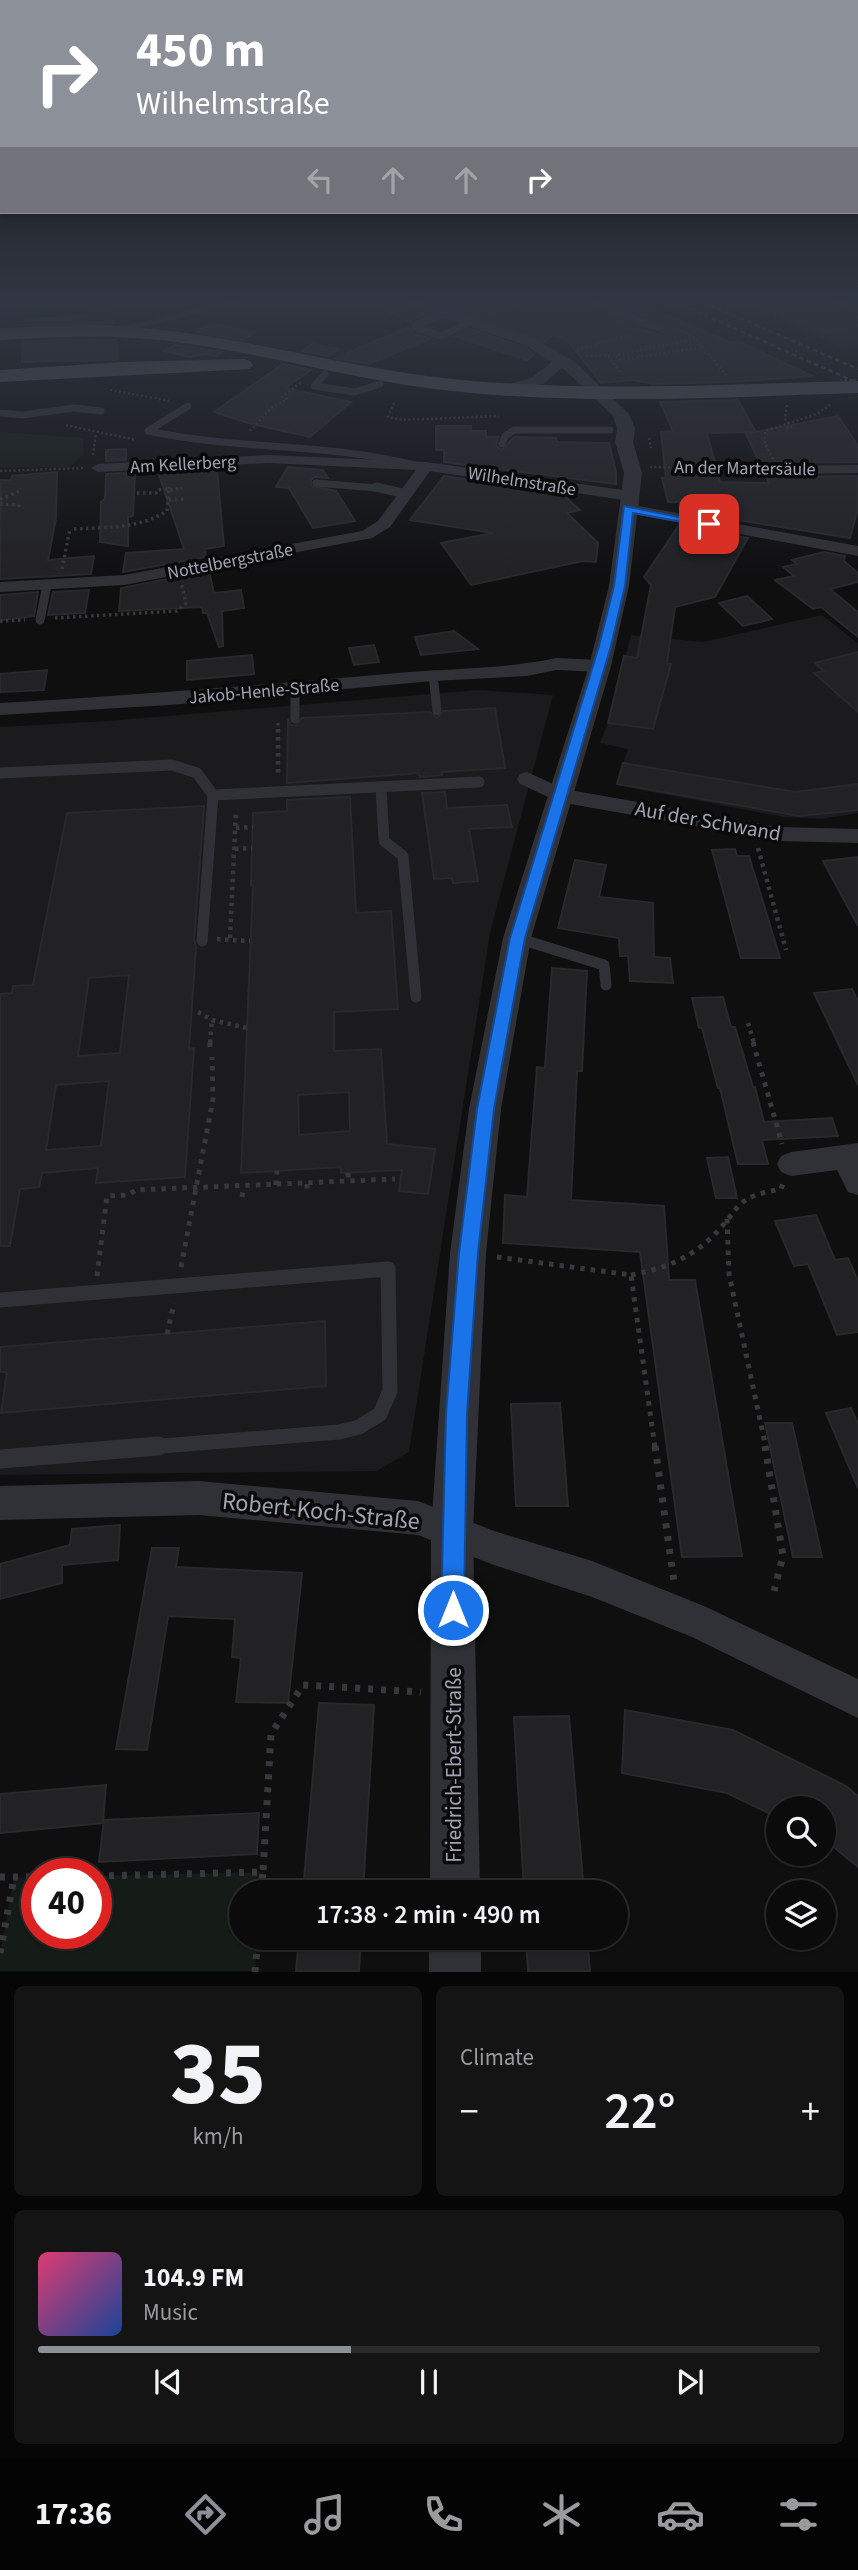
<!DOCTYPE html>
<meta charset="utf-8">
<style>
:root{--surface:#0b0b0c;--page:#141415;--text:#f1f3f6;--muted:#9a9b9d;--line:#2b2b2d;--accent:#8c9099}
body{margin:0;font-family:"Source Sans 3",sans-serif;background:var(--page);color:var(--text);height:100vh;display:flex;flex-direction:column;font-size:26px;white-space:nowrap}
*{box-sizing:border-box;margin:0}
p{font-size:23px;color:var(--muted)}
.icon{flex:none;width:38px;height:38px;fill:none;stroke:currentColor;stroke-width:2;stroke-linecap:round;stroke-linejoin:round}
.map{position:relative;height:1972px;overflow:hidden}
.panel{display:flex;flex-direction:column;gap:14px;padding:14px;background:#060607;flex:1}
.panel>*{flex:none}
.top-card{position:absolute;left:0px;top:0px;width:859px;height:214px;box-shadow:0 2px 5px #0004,0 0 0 2px var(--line);background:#8c9099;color:#fff;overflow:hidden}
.tools{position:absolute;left:766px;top:1796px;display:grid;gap:14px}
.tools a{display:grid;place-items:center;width:70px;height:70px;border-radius:50%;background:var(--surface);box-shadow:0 2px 5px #0004,0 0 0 2px var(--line);font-size:35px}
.speed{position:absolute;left:21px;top:1858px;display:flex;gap:14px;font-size:35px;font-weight:700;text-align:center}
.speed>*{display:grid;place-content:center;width:91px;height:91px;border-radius:50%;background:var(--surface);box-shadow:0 2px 5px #0004,0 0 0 2px var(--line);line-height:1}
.speed .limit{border:10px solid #d22;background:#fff;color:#111}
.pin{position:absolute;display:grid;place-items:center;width:60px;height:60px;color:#fff;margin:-30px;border-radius:14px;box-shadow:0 4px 10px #0006}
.me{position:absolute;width:77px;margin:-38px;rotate:0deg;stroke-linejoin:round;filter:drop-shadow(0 0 5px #0008)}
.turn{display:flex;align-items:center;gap:24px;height:147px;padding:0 21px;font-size:32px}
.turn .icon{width:91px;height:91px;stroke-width:2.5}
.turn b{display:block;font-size:49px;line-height:60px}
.lanes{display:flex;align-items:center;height:66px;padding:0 21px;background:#0003;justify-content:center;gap:35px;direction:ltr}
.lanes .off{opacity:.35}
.big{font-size:52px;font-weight:600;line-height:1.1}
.panel .tile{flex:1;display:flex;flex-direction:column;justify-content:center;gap:10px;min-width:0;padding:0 24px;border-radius:10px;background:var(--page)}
.panel .dial{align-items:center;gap:0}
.dial b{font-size:91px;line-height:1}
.song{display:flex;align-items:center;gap:21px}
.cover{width:84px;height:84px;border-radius:10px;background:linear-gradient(135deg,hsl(340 70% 55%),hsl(220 70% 35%))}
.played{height:7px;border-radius:4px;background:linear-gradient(90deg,var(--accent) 40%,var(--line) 40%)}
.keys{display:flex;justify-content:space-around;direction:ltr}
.heat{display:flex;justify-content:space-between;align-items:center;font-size:38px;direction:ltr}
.panel .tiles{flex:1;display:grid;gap:14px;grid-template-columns:1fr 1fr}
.tile:last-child{grid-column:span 2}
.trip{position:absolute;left:229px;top:1880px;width:399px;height:70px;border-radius:35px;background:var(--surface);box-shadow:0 2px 5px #0004,0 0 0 2px var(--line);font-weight:600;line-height:70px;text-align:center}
.tabs{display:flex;height:112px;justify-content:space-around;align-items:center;background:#040405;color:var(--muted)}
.tabs .icon{width:49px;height:49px}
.tabs .on{color:var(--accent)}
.tabs b{font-size:32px;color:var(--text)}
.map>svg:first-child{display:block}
.built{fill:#1b1b1d}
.green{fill:#151b16}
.building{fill:#222225;stroke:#29292d;stroke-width:2;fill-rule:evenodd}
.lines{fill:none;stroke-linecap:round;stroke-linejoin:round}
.path-far4{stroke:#36383d;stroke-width:2.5;stroke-dasharray:2 2.5;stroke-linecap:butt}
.path-far3{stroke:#36383d;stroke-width:3.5;stroke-dasharray:2.5 3.5;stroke-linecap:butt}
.path-far2{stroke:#36383d;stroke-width:4.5;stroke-dasharray:3.5 4.5;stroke-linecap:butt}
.path-far1{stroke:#36383d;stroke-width:5;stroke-dasharray:4.5 6;stroke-linecap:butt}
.path{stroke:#36383d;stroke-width:7;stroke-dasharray:5 8;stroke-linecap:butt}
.service-far4{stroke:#303136;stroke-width:7}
.service-far3{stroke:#303136;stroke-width:9}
.service-far2{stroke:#303136;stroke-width:11}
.service-far1{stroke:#303136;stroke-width:15}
.service{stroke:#303136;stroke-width:19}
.minor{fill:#303136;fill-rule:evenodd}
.tertiary{fill:#303136;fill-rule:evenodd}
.primary{fill:#4c4d55;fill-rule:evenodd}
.rail{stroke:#43444b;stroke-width:2.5;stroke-dasharray:4.5 3.5;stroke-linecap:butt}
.path-bridge{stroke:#36383d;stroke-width:2.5;stroke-dasharray:2 2.5;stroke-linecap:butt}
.route{fill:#1a73e8;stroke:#114b97;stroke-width:2}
.labels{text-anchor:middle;stroke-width:7;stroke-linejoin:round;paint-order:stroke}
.far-street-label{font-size:18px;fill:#9fa4b2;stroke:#0a0a0b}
.street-label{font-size:21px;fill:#9fa4b2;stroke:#0a0a0b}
.near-street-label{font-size:24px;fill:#9fa4b2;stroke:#0a0a0b}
</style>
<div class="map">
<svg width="858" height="1972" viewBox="0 0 858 1972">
<rect width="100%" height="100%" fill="#0f0f10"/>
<g class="built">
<path d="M736,302h122v42l-13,4z"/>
<path d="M822,615l36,28v170l-37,6 -37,-2 -168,-32 12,-36 -28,-6 8,-20 23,-88 72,7z"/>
<path d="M478,690l75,5 -63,238 -81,519 -32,19 -377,4v-748l107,-6z"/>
</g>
<g class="green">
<path d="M0,302h68l-5,11 -63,3z"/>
<path d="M0,432l83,6 1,16 -15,13h-67l-2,-1z"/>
<path d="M263,1872l-2,20h-19v45h16l-3,34h-255v-18l14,-75 23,-1v57h59v-58z"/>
</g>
<g class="building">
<path d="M91,302h19l3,21 -88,2v-5l62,-5z"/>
<path d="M364,302h38l4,5 20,7 -16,7z"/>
<path d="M432,302h155l53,27 19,5 8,-5v-4l-57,-23h26l94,40 7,-1 76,35 -84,6 -77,2 -17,-4 -34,3 -33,-42 -16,-6 -7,7z"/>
<path d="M745,302h73l40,15v9l-28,8z"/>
<path d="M211,323l44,9 -12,8 -47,-8z"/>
<path d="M409,327l5,7 16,5 -61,25 -34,-6z"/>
<path d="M470,329l54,18 10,7 -7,6 -72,-24z"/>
<path d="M63,340h53l2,20 -96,2 1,-21z"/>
<path d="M312,344l27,5 -10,7 -27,-5z"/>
<path d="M175,345l30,4 18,3 -6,4 -12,-2 -15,3 -26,-6z"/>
<path d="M283,364l28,6 -26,18 66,14 -41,35 -62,-14 -34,-11z"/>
<path d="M738,400l18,32 82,-16 20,30v16l-80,1 -9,8 9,6 80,-1v32l-8,30 -162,-26 7,-10h-27l-6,-24h4l-5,-46 12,-1 -13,-29zM755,432l-9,2 23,49 -49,-1 -13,-49z"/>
<path d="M436,426h35v5h15v6h12l-2,9 6,4 12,-13 42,1 1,4 52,1 7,29v12l-172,-22v-12h-8z"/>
<path d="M126,449v11l-20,1v-11z"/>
<path d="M288,467l35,3 5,8 -14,-1 -3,3v6l25,5 19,30 -42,7 -24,-40 -13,-1z"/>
<path d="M188,471h29l7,75 -19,3 1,8 -83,15 3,-19 58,-4 -26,-77z"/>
<path d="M57,472l-1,46 -8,42 46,-4 -3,18 -91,5 1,-99h10l1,-4z"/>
<path d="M126,473v6l9,-6 -2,43 -5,1v29l-28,-4 1,-40 4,-3 1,-25z"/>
<path d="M444,476l117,17 19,17 -13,3 31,30 -2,19 -13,-1 -112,24 -30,-42 52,-10 -83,-13z"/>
<path d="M679,525l69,13 -33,59 -40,10 -8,56 4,1 -18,65 -45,-6 16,-67 13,2 14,-73 -7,-8z"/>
<path d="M824,552l21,4 -1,5 14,12v9l-28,7 28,23v25l-37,-30 -8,2 -38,-29 19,-4 -11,-9 14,-3 -5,-4z"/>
<path d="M209,571l5,22 27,-3 3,18 -22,3 1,35 -4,1 -12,-34h-4l-1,-6 -83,4 2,-23z"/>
<path d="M89,590l-4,23 -37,2 5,-23z"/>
<path d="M38,592l-4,24 -34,4v-25z"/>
<path d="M747,596l25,23 -29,7 -24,-23z"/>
<path d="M454,631l24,18 -57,6 -6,-18z"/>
<path d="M374,645l5,17 -25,3 -5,-17z"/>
<path d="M858,652v60l-44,-39 10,-2 -9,-8z"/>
<path d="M252,655l2,19 -67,6v-19z"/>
<path d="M47,670l-3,20 -44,2v-18z"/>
<path d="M495,708l10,60 -63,4v3l-22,2 -1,-4 -132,10 1,-64 3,6 5,1 6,-8 128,-6 7,6 7,-7z"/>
<path d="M623,763l172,29 63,-8v26l-59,6 -182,-32z"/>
<path d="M445,792l2,16 60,-3 5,22 -43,2 9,52 -25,2 -1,-5 -18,1 -12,-86z"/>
<path d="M350,797l6,116 35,-2 7,98 -64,3v39l47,-2 6,95 48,5 -7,45 -29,-3 3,-21 -61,3v-6l-100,6 12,-288h-2l2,-72 34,-2v-11zM349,1092l1,39 -51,4 -1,-40z"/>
<path d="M204,806l-10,134 2,7 -7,102 5,-1 -9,129 -89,6 2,-15 -56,5 -3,14 -19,2 -10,57h-10v-252l12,-1 1,-7 20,-1 34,-172zM129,975l-9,78 -42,3 11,-78zM109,1081l-8,65 -55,4 10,-65z"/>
<path d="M735,849l2,7h12l31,102h-39l-29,-108z"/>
<path d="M858,857v69l-35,-65z"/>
<path d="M575,860l31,5 -7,32 54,6 1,54 16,1 3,25 -43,-2 -2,-25h-8l-1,-18 -61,-10z"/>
<path d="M552,968l35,3 -5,100h-5l-6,129 93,6 5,74h26l47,276 -60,1 -42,-305 -137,-9 2,-48 22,2 10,-130 8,1z"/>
<path d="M852,989l6,12v84l-44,-92z"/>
<path d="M723,997l8,30h4l18,60h2l9,35 68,-4 6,18 -76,4 6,24h-30l-18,-76h-2l-16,-60h-3l-7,-30z"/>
<path d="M728,1157l9,41h-21l-9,-40z"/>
<path d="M816,1215l19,45 13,-2 10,23v51l-21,3 -29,-71 -14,2 -19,-45z"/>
<path d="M325,1321l1,65 -325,27 6,-41h-7v-25z"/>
<path d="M560,1403l8,103h-52l-5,-102z"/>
<path d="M851,1408l7,16v64l-32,-75z"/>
<path d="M765,1423h27l30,134h-29z"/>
<path d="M120,1525l-2,35 -56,5v18l-62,16v-35l70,-19 2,-16z"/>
<path d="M152,1548h27l-3,19 126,6 -14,130 -52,-1 5,-44 -9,-1 3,-38 -67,-3 -21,134 -31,-1z"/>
<path d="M319,1703l55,2 -11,187h-60z"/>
<path d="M625,1710l108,20 113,56 12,10v71l-34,-28v-31h-45v10l-52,-25 -105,-20z"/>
<path d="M569,1716l15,176h-60l-10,-175z"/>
<path d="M106,1785l-3,38 -103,10v-39z"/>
<path d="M259,1813l-2,41 -158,8 5,-42z"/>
<path d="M299,1937h62l-2,34h-63z"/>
<path d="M526,1937h61l3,34h-62z"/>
</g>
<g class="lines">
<g class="path-far4">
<path d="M509,302l14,7"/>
<path d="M488,313l26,-9"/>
<path d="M677,328l19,11 30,36"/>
<path d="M695,339l-79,16 5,5 82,-13"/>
<path d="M577,350l55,-16"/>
<path d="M795,351l4,1"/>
<path d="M586,356l30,-1"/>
<path d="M608,356l14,18"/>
<path d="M110,390l60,11"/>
<path d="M394,403l-6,14 14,3 97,-4"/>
<path d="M66,425l70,15"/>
<path d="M786,428l5,-1 -6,-8 2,-15"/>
<path d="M250,431l21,-23 16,-9 -5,-2 19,-15"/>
<path d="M649,438l2,10"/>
<path d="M93,455l3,-22"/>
<path d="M773,459l-8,-16v-12l52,-17 14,-10"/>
<path d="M650,467l114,2"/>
<path d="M0,471l83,-3"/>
<path d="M169,489v-3"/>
<path d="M176,489l6,-1"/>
</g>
<g class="path-far3">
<path d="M170,490l12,-2"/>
<path d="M137,493h19l1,-3 12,-1"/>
<path d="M0,499l20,-8"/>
<path d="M169,500l15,-1"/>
<path d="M0,504l18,1 5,4"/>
<path d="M74,529c32,-2 65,0 93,-18l2,-24"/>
<path d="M62,569l8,-40"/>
<path d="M55,618l122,-7 9,-8 -5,-20"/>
<path d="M0,621l25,-1"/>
<path d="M278,723v8"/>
</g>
<g class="path-far2">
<path d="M278,729v48"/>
<path d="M236,828l17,-1"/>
<path d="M758,848l28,102"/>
<path d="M235,849l17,-1"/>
<path d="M230,938l6,-128"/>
<path d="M217,939l33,2"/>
<path d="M198,1012l14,8 35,8"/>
<path d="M748,1023l6,20"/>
<path d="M210,1043l2,-23"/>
</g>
<g class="path-far1">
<path d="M753,1042l29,102"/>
<path d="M210,1047v-5"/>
<path d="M348,1173v8"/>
<path d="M307,1184v10"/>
<path d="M276,1185l1,-14"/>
<path d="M242,1197l2,-10"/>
<path d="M727,1219l2,55 37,174"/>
<path d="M497,1257l134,18 24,173"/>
<path d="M181,1267l32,-168 -1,-42"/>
<path d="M631,1275c31,-6 59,-16 82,-39 30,-30 19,-38 68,-47l2,-5"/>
<path d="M97,1276l10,-80 21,-1 8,-5 259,-11"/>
<path d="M167,1334l7,-31"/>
</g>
<g class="path">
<path d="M655,1446l19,136"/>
<path d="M765,1446l18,110 -9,35"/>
<path d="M96,1876l167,-4 8,-138 32,-49 118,7"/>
<path d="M0,1877h37"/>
<path d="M261,1892l2,-20"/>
<path d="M0,1953l14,-75"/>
<path d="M255,1972l3,-35"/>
</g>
<g class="service-far4">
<path d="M445,313l-30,12 1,3 25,8 30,-14"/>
<path d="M325,374l-11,12 41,6 25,-8"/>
<path d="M188,406l-40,25c88,19 179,12 267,34"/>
<path d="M0,413l23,2 50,-7 28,3"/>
<path d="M502,444l3,-8 9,-6h96"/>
<path d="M316,483l72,6"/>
</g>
<g class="service-far3">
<path d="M376,487l30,7"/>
<path d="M40,620l7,-35"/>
<path d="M433,675l4,36"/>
<path d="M295,688v31"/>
</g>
<g class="service-far2">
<path d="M0,773l172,-8 25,8 16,22 -11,146"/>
<path d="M381,787l3,54 19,15 13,141"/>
<path d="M213,795l266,-13"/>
<path d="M517,938l87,27 2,20"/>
</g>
<path class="service-far1" d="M0,1300l388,-31 2,122 -10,23 -21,13 -20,5 -203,16"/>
<path class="service" d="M0,1459l158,-13"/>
<g class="minor">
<path d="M223,302h20l-130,33 -6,-4z"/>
<path d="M589,302h15l62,25 -6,4 -19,-4z"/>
<path d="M831,302h16l11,4v8z"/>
<path d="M268,455l158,7 204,29 8,5 -8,5 -200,-30 -40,56 -18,11 -248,47 -124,7v-10l124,-7 238,-44 16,-10 38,-51 -148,-7 -170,9 -7,-4 7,-4z"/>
<path d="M858,465v8l-80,1 -7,-4 7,-4z"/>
<path d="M628,504l230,42v10l-236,-44 -2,-3z"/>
<path d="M556,658l44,2 9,6 -9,6 -44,-2 -29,6 -94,5 -263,24 -170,10v-12c129,-7 258,-18 387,-29 56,-6 114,-4 169,-16z"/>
<path d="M527,772l37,17 215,38 79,2v14l-79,-2 -220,-39 -39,-18 -3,-5 3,-5z"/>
<path d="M858,1143v52l-10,-3 -11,-22 -46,6 -10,-4 -4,-8 4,-8 10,-4z"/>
<path d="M199,1481l219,20 76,30 98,30 112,45 154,73v39l-166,-81 -100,-40 -98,-32 -76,-30 -219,-20 -199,5v-34z"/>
</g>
<g class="tertiary">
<path d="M405,302h20l110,37 41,24 53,51 6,15 -2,13 9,31 -13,113 -18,80 -80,272 -30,171 -15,144 -13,278 7,361h-50l1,-361 19,-278 19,-144 34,-171 86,-272 20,-80 15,-113 -9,-31 2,-13 -4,-13 -49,-47 -2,-1 -19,16 -35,10 -6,-2 -2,-3 2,-3 29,-8 21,-16 -27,-17 -118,-40z"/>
<rect x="429" y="1937" width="52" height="35"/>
</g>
<g class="primary">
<path d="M95,325c124,3 243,43 366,55 132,12 265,4 397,1v12c-132,4 -265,12 -397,-1 -98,-9 -194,-39 -292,-51 -56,-7 -113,-4 -169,-1v-12z"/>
<path d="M243,359l7,2 3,4 -3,4 -250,13v-12l123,-8z"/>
</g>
<g class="rail">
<path d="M675,302l183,81"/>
<path d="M703,302l155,67"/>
</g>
<path class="path-bridge" d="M840,380h18"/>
</g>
<linearGradient id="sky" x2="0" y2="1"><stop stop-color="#080809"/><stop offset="0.52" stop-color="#313742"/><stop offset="1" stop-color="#313742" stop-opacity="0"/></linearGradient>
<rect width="858" height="578" fill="url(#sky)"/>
<path class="route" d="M624,506l90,18 -5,3 -76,-14 -8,73 -14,60 -86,292 -31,171 -16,144 -11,161 -3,196 -3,8 -8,4 -9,-4 -3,-8 5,-196 13,-161 18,-144 33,-171 89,-292 15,-60z"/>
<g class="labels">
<g class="far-street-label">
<text transform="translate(183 464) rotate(-3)" y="6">Am Kellerberg</text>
<text transform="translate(745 468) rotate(1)" y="6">An der Martersäule</text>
<text transform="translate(522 481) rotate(9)" y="6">Wilhelmstraße</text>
<text transform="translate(230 561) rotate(-11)" y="6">Nottelbergstraße</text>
<text transform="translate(264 691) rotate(-5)" y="6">Jakob-Henle-Straße</text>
</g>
<g class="street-label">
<text transform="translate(708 821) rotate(10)" y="7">Auf der Schwand</text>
<text transform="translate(454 1765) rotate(-90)" y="7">Friedrich-Ebert-Straße</text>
</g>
<g class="near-street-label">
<text transform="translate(321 1511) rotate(6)" y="8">Robert-Koch-Straße</text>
</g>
</g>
</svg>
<div class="tools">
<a><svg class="icon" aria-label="search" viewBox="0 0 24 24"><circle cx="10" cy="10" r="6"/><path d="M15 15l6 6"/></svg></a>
<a><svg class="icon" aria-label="layers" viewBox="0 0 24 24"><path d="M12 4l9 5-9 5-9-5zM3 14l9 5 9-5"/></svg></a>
</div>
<div class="speed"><div class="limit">40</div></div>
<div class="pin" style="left:709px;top:524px;background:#d93025"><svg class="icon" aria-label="arrive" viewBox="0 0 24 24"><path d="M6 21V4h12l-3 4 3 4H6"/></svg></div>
<svg class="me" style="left:453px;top:1610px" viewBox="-20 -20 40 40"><circle r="17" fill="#1a73e8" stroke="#fff" stroke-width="3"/><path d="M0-11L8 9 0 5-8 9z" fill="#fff"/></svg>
<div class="trip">17:38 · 2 min · 490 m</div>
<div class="top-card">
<div class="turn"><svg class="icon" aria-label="right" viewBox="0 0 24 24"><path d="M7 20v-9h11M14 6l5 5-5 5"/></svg><div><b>450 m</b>Wilhelmstraße</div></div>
<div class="lanes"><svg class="icon off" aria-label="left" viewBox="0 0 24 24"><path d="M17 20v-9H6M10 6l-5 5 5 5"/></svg><svg class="icon off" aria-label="ahead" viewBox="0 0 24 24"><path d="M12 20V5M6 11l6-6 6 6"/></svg><svg class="icon off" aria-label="ahead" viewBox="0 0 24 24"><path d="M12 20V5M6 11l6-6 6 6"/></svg><svg class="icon" aria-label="right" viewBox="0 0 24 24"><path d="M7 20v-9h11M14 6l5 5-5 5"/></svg></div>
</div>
</div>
<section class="panel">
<div class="tiles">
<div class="tile dial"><b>35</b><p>km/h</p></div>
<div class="tile"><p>Climate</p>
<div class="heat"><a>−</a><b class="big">22°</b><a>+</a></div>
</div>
<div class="tile">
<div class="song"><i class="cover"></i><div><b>104.9 FM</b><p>Music</p></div></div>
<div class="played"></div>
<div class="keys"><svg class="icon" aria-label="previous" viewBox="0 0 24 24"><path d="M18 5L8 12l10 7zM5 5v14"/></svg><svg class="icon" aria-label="pause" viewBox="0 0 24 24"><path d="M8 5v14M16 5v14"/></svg><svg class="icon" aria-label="next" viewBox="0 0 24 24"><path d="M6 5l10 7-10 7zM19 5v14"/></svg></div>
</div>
</div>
</section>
<nav class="tabs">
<b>17:36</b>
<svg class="icon on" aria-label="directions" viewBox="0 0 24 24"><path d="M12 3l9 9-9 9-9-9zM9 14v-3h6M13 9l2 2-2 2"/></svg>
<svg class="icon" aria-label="music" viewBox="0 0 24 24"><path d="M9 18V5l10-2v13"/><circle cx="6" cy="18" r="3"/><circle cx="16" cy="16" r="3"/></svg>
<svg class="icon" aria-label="phone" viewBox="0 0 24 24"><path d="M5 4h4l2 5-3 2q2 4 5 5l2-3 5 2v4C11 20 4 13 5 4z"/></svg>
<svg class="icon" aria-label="climate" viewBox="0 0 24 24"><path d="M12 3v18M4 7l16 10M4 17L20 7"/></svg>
<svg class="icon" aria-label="car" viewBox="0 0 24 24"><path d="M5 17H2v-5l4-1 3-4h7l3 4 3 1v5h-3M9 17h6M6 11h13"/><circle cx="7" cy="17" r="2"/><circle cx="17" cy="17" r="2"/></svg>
<svg class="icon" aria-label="filters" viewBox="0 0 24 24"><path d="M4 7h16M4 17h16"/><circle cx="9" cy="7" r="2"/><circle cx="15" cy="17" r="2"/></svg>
</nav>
